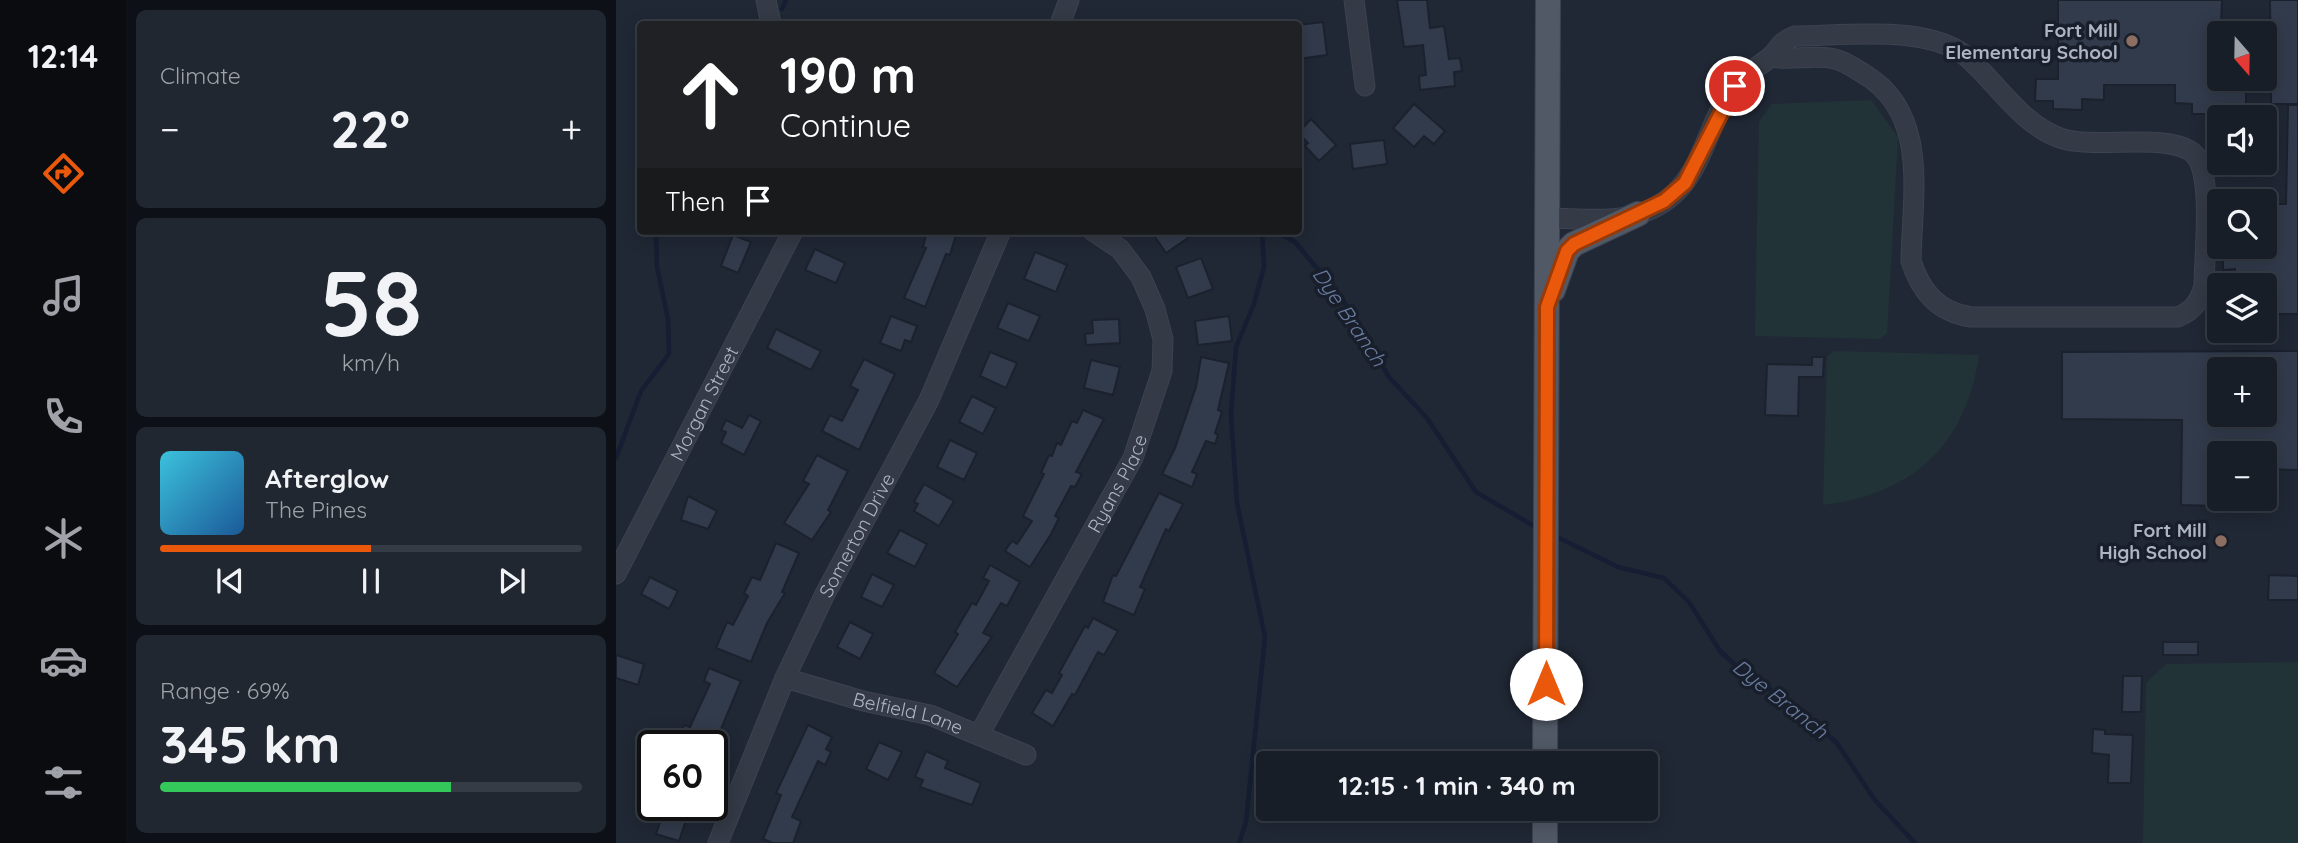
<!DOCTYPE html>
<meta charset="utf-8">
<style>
:root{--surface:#181e28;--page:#212730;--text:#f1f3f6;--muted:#9fa2a8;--line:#363c45;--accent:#ea580c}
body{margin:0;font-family:Quicksand,sans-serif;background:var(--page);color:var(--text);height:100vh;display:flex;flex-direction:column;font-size:26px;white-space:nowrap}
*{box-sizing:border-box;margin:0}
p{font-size:23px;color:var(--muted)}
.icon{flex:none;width:38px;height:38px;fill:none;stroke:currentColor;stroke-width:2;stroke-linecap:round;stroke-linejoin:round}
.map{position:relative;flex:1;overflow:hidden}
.details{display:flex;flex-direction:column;gap:10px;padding:10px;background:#0d1016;width:490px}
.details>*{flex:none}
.banner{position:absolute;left:21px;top:21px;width:665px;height:214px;border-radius:7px;box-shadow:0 4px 18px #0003,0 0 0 2px var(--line);background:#202124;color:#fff;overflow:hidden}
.needle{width:46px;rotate:160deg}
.buttons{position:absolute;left:1591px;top:21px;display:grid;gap:14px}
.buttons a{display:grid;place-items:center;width:70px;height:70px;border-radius:7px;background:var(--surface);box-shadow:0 4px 18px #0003,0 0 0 2px var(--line);font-size:35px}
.speed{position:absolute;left:21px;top:730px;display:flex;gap:14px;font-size:35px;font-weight:700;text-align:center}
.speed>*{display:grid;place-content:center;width:91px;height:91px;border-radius:50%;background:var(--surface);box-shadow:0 4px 18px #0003,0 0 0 2px var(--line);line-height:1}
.speed .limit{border:4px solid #111;border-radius:10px;background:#fff;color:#111}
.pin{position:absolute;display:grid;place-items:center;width:60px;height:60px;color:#fff;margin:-30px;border:4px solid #fff;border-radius:50%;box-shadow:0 2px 7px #0007}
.me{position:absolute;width:77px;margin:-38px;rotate:0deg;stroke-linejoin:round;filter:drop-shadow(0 0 5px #0008)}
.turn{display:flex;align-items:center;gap:24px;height:147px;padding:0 28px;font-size:32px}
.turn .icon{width:91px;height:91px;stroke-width:2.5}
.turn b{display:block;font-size:49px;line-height:60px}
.then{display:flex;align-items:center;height:66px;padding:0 28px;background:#0003;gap:14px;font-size:26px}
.big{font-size:52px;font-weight:800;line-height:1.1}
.details .card{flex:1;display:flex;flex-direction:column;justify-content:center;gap:10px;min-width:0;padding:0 24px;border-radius:10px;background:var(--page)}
.details .dial{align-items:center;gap:0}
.dial b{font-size:91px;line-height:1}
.song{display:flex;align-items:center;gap:21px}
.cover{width:84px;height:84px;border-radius:10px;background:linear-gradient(135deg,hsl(190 70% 55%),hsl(210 70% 35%))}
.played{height:7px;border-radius:4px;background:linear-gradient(90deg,var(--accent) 50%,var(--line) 50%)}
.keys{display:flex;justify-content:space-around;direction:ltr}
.heat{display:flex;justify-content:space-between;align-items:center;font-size:38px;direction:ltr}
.charge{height:10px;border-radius:5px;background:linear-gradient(90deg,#34c759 69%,var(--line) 0)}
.trip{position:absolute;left:640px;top:751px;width:402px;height:70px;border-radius:7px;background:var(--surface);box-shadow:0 4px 18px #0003,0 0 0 2px var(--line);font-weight:800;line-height:70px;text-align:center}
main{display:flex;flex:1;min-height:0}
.tab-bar{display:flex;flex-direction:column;width:126px;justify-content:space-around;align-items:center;background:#0a0c10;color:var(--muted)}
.tab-bar .icon{width:49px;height:49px}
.tab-bar .on{color:var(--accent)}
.tab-bar b{font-size:32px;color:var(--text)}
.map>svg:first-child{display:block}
.pitch{fill:#223337}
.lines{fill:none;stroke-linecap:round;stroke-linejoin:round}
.stream{stroke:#151e32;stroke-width:4.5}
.building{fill:#323b4c;stroke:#1b212d;stroke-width:2;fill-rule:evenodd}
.minor-casing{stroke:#3d4350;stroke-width:21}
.major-casing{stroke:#3d4350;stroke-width:26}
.minor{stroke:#343a46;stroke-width:19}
.major{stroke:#515966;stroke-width:24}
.route-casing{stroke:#983908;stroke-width:18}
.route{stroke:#ea580c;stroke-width:12}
.education-dot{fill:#8d6e63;stroke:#191f2a;stroke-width:2.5}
.labels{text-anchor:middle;stroke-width:7;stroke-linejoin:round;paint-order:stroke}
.poi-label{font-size:19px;font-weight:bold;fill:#aeb4c3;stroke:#191f2a;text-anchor:end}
.street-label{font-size:19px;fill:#aeb4c3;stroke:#191f2a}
.water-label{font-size:21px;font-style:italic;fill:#687ca1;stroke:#191f2a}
</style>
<main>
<nav class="tab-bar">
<b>12:14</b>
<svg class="icon on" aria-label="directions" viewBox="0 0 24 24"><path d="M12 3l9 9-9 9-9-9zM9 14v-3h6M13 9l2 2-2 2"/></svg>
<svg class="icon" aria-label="music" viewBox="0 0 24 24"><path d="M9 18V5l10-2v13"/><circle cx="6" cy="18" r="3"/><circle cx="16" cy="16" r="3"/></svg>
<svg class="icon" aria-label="phone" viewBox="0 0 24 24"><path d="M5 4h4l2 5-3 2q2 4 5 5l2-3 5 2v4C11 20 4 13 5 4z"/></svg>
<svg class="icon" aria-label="climate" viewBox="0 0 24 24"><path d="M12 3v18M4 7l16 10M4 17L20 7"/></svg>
<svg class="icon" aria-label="car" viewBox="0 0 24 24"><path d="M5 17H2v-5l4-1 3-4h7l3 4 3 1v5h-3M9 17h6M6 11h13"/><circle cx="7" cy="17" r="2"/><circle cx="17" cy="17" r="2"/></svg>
<svg class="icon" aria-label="filters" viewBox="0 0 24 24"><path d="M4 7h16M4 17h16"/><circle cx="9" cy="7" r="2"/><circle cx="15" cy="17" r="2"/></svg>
</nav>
<section class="details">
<div class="card"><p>Climate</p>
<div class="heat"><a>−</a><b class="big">22°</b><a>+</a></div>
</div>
<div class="card dial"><b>58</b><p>km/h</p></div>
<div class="card">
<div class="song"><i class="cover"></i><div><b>Afterglow</b><p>The Pines</p></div></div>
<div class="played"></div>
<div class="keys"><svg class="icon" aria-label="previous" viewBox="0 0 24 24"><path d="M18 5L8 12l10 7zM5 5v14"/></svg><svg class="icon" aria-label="pause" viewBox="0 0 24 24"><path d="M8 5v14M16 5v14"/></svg><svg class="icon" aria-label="next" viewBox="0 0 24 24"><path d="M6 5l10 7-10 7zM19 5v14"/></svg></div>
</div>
<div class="card"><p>Range · 69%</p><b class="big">345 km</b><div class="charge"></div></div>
</section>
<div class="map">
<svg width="1682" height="843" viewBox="0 0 1682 843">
<rect width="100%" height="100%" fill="#202835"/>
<g class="pitch">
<path d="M1255,100l27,37 -11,196 -8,6 -124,-3 4,-214 13,-18z"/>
<path d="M1218,351l145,4c-13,90 -66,139 -156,150l4,-148z"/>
<path d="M1682,662v181h-155l3,-160 20,-19z"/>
</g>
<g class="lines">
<g class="stream">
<path d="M166,9l4,-9"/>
<path d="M659,231l20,11 46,55 48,80 38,41 49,74 58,34"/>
<path d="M0,458l25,-67 28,-37 -1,-35 -11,-52 -1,-36"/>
<path d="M943,538l59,29 46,11 25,24 31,49 25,23 45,28 47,41 37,56 41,44"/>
<path d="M623,843l7,-21 19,-185 -28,-134 -6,-89 5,-67 18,-43 10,-37 -2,-36"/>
</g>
</g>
<g class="building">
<path d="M781,0h30l3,28 14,-2 5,33 11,-1 2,13 -8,1 1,14 -35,4 -1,-14 7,-1 -3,-30 -19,2z"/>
<path d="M1442,0h164l-3,79 2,3h25v24h-17v8h-37v-10l-17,-1v-18h-71v15l-22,-1v11l-29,-1v-8h-18l1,-22h22z"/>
<path d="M1654,0h28v104h-27z"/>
<path d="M707,22l4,33 -29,4v-34z"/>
<path d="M798,104l31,27 -11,13 -10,-8 -10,11 -21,-19z"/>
<path d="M1672,105h10v209h-34v-29h-23v-8h-6v-8l-12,1v-23h41v-43h22z"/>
<path d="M695,119l25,26 -17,16 -14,-15 3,-3 -10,-10z"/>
<path d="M768,140l3,24 -34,5 -3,-25z"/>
<path d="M311,231h30l-7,24 -4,-1 -21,53 -21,-9 22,-50 -3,-1z"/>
<path d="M535,231h47l-32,22z"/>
<path d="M117,235l18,7 -13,31 -17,-7z"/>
<path d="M199,249l30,14 -9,20 -31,-13z"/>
<path d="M419,252l32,13 -11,27 -32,-13z"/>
<path d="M585,258l12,31 -25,9 -12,-31z"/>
<path d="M392,303l32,13 -11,25 -32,-13z"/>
<path d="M275,316l26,10 -6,16 -6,-2 -4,11 -21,-8z"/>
<path d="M613,316l3,25 -34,4 -3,-24z"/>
<path d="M503,319l1,24 -34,2 -1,-11 8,-1 -1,-13z"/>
<path d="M160,329l45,22 -10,19 -44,-22z"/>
<path d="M1682,351v119l-34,-1v-16h-45v53l-38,-1 1,-85 -120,-1v-67zM1603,369h45v46h-45z"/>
<path d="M374,352l27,11 -11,25 -26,-12z"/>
<path d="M585,357l28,6 -11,47 4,2 -7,21 3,2 -3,9 -9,-3 -14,31 5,2 -5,13 -30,-13 13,-26 21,-61z"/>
<path d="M1196,357h12l-1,20h-24l-1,39 -33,-1 2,-51 45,1z"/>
<path d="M248,359l31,15 -36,76 -37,-19 8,-16 12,6 16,-31 -8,-4z"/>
<path d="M475,360l29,7 -7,28 -29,-7z"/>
<path d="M356,396l24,12 -13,26 -24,-12z"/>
<path d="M467,410l21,9 -28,53 6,2 -7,13 -4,-1 -16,30 4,2 -8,16 -21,33 -25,-16 7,-10 5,3 15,-23 -9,-5 21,-42 -3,-1 8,-18 3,1 5,-13 4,2 11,-24 5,2z"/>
<path d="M133,415l12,6 -17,34 -23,-12 5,-11 -5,-2 5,-10 16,8z"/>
<path d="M334,440l27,13 -13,27 -27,-13z"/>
<path d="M201,455l31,16 -20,39 3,2 -19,28 -28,-17 25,-39 -6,-3z"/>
<path d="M308,484l30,17 -15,25 -25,-15 4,-7 -4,-2z"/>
<path d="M543,493l24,11 -14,27 -3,-2 -26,58 5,2 -11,26 -31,-13 10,-27 3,1z"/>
<path d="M72,496l29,15 -9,18 -27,-9z"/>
<path d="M284,530l27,14 -12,23 -28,-14z"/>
<path d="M160,543l23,10 -17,39 3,1 -18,30 -16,39 -35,-14 11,-26 6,3 15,-29 -4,-3 8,-16 8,3z"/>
<path d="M374,565l30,17 -13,24 -6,-3 -18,30 9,4 -35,50 -23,-14 24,-39 -3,-2 17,-29 4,2 13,-24 -6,-3z"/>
<path d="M256,574l22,11 -12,22 -21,-10z"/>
<path d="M1653,575l29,1v24h-30z"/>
<path d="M34,577l28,14 -9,18 -28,-15z"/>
<path d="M477,618l25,13 -14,24 -6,-3 -23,43 -3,-1 -19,32 -21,-13 14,-23 6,3 10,-18 -3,-2 26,-47 3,2z"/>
<path d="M234,622l23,12 -13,25 -23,-12z"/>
<rect x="1547" y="642" width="35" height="13"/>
<path d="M0,655l28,9 -6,21 -22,-7z"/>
<path d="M93,668l32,13 -27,65h-12l-22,-10 4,-11 6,2 20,-43 -6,-3z"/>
<path d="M1507,676h19l-1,36h-19z"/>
<path d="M192,725l24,12 -6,12 5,3 -6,13 -7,-4 -26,56 9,4 -8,22h-20l-10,-4 18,-44 -5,-2z"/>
<path d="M1477,729l12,1v4l28,1 -2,48h-23l1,-28 -17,-2z"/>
<path d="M263,742l23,10 -14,28 -22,-11z"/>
<path d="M310,751l22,10 -3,7 36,15 -9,22 -52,-18 3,-7 -8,-3z"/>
<path d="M50,805l23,6 -10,30 -23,-7z"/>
</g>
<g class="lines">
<defs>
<g id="minor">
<path d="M150,0l5,24"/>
<path d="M738,0l11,86"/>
<path d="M444,24l9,-24"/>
<path d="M931,218c29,0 63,5 91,-4 66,-20 62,-82 97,-128 9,-11 21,-18 33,-27 13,-10 8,-15 27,-23 49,0 133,-12 172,21 31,27 55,69 96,82 34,10 108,-7 131,15 20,20 10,102 10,131 -4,16 -10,25 -26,32h-207c-33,-5 -50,-25 -60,-56 1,-65 19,-148 -47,-187 -9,-5 -19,-13 -29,-15 -21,-5 -43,2 -64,-2"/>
<path id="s1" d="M0,574l177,-343"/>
<path id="s2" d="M169,678l78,23 67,14 96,40"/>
<path id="s3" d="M364,733l153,-275 29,-87 1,-32 -8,-30 -14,-32 -21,-28 -27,-18"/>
<path id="s4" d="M102,843l67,-165 40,-84 104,-194 72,-169"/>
</g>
<g id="major">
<path d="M937,290l14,-39 7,-7 64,-30"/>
<path d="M929,763l3,-763"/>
<path d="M929,843v-35"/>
</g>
</defs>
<use href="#minor" class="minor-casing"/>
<use href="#major" class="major-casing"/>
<use href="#minor" class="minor"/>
<use href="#major" class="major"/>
</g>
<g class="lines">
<defs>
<path id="route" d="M930,684l1,-377 20,-56 7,-7 90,-43 21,-18 50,-97"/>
</defs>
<use href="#route" class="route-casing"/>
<use href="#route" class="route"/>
</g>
<g class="education-dot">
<circle cx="1516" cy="41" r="7"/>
<circle cx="1605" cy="541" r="7"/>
</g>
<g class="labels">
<g class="poi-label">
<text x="1502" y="37">Fort Mill<tspan x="1502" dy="22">Elementary School</tspan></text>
<text x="1591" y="537">Fort Mill<tspan x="1591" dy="22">High School</tspan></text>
</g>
<g class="street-label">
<text dy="7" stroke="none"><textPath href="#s1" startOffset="192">Morgan Street</textPath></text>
<text dy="7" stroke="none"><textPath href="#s3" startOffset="285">Ryans Place</textPath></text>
<text dy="7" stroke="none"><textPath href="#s4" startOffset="338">Somerton Drive</textPath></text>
<text dy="7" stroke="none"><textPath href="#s2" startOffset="128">Belfield Lane</textPath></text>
</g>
<g class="water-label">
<text transform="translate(733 317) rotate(56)" y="7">Dye Branch</text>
<text transform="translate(1164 699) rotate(38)" y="7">Dye Branch</text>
</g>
</g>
</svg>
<div class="buttons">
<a><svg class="needle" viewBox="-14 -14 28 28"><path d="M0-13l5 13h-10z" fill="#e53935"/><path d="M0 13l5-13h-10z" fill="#9fa2a8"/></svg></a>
<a><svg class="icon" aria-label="sound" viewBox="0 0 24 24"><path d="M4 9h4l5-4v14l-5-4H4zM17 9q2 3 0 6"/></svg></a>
<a><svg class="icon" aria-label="search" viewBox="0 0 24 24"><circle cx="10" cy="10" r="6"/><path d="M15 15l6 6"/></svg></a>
<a><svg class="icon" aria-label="layers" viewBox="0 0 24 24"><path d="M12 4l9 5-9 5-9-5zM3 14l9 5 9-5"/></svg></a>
<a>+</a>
<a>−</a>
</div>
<div class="speed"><div class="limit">60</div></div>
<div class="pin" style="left:1119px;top:86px;background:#d93025"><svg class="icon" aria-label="arrive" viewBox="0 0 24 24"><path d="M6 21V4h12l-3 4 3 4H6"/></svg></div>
<svg class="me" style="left:930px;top:684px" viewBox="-20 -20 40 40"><circle r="19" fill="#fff"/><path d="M0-13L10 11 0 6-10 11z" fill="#ea580c"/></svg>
<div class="trip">12:15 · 1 min · 340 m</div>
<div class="banner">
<div class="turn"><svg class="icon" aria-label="ahead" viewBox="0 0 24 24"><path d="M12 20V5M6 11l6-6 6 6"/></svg><div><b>190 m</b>Continue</div></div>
<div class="then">Then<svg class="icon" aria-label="arrive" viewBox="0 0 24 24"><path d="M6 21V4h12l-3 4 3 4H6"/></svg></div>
</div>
</div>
</main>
